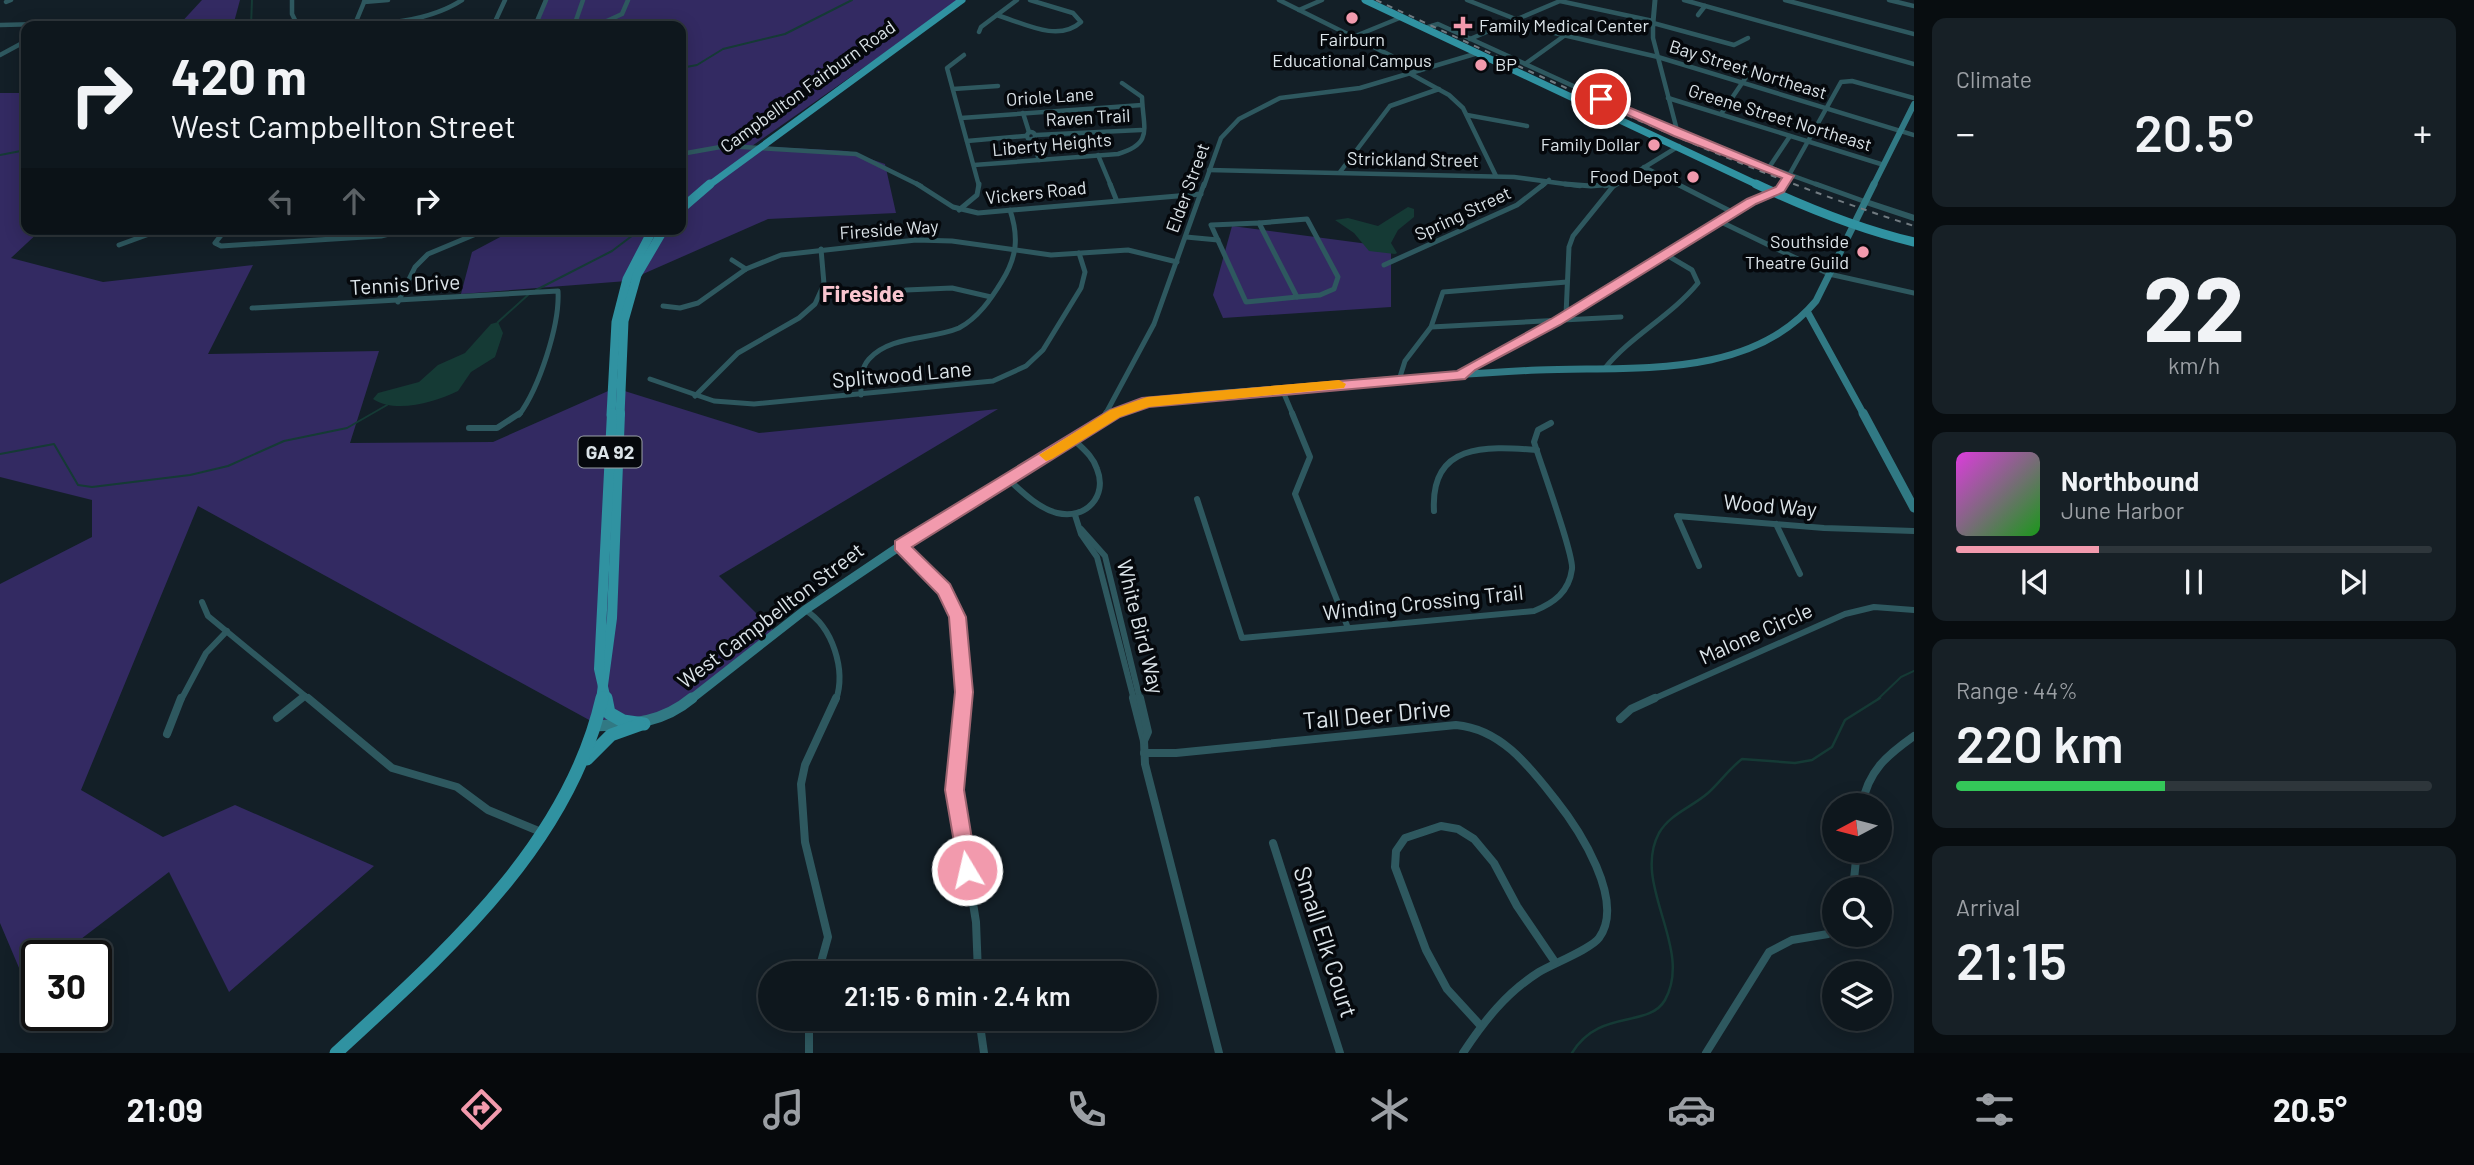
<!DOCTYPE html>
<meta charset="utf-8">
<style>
:root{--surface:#0e171d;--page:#172026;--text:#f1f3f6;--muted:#9b9fa4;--line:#2e363b;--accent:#f29aad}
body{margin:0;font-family:Barlow,sans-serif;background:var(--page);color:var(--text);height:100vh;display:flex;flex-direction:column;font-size:26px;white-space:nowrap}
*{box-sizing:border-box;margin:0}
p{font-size:23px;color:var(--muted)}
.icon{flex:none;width:38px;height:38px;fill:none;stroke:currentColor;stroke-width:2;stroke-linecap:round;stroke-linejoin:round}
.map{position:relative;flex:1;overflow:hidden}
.sheet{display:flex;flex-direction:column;gap:18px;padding:18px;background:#080d10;width:560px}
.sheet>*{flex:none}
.guide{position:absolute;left:21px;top:21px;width:665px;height:214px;border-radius:14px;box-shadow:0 4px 18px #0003,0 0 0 2px var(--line);background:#0e171d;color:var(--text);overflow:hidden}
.needle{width:46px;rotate:263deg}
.controls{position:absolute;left:1822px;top:793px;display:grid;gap:14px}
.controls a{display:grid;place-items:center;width:70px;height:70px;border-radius:50%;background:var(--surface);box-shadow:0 4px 18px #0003,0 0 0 2px var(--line);font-size:35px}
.speed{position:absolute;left:21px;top:940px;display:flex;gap:14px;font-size:35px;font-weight:700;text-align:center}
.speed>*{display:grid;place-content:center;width:91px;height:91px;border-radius:50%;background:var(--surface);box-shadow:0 4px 18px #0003,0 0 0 2px var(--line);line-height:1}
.speed .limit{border:4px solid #111;border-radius:10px;background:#fff;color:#111}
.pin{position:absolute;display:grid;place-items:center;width:60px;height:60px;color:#fff;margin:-30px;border:4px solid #fff;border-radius:50%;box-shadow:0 2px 7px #0007}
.me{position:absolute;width:77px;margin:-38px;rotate:351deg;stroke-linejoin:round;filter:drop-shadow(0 0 5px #0008)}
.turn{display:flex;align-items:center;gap:24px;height:147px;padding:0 35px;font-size:32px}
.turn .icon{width:91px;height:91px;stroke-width:2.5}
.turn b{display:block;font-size:49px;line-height:60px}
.lanes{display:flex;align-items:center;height:66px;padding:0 35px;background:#0003;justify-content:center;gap:35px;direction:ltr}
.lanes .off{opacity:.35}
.big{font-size:52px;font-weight:600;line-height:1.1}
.sheet .tile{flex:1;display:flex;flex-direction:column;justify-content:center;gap:10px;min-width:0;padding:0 24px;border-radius:14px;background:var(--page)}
.sheet .dial{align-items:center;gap:0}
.dial b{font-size:91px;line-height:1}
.song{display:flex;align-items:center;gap:21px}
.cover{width:84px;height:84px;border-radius:10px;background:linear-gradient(135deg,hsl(300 70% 55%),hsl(120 70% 35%))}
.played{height:7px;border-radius:4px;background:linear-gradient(90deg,var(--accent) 30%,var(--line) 30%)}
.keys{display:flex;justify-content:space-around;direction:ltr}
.heat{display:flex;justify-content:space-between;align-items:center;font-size:38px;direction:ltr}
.charge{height:10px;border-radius:5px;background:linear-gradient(90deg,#34c759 44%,var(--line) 0)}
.trip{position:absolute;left:758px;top:961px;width:399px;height:70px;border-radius:35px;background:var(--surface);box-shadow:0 4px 18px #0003,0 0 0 2px var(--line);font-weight:600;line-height:70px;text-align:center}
.dock{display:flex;height:112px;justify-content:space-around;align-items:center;background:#06090c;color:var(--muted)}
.dock .icon{width:49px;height:49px}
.dock .active{color:var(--accent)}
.dock b{font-size:32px;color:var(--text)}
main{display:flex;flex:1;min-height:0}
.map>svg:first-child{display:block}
.green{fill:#332a62}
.water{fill:#153a35}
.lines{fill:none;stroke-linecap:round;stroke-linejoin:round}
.stream-far1{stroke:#153a35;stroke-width:2}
.stream{stroke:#153a35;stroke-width:2.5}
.minor-far3{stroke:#2e585f;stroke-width:4.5}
.minor-far2{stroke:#2e585f;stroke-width:5}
.minor-far1{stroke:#2e585f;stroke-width:6}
.minor{stroke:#2e585f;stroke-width:8}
.tertiary-far1{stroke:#2e585f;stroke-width:5}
.tertiary{stroke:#2e585f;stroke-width:6}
.secondary-far3{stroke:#317984;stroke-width:6}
.secondary-far2{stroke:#317984;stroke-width:7}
.secondary-far1{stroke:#317984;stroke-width:9}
.secondary{stroke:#317984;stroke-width:11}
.primary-far3{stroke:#3092a1;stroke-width:7}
.primary-far2{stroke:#3092a1;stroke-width:9}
.primary-far1{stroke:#3092a1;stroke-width:10}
.primary{stroke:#3092a1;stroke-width:13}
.rail{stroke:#717b81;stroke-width:2;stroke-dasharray:6 6;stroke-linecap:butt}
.route{fill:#f29aad;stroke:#9d6470;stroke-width:2}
.slow{fill:#f59e0b}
.poi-dot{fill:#f29aad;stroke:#05080c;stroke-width:2.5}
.labels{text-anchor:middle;stroke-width:7;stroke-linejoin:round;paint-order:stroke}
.far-poi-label{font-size:18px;fill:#dce4e9;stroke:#05080c;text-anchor:end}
.far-street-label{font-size:18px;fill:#dce4e9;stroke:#05080c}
.shield{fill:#05080c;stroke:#9ca2a7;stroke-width:2}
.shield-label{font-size:19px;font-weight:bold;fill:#dce4e9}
.street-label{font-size:21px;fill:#dce4e9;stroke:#05080c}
.neighbourhood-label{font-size:23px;font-weight:bold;fill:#f9c5cf;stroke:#05080c}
.near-street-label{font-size:24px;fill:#dce4e9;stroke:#05080c}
</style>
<main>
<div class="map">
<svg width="1914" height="1053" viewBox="0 0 1914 1053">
<rect width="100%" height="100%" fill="#131f27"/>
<g class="green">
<path d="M202,0h38l-7,26h-55z"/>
<path d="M544,0h416l-208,146 95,5 38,13 11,49 -128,6 -141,62 -166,13 11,-42 43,-23h166v-203h-147z"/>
<path d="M0,93h26v136h16l-31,29 92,24 150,-17 -45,89 171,-3 -29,92 143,-1 122,-54 144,45 239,-24 -279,167 58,58 -110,79 -30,9 -46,-1 -393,-215 -117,284 82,47 72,-32 139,61 -145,126 -60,-120 -109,83 -23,1v18l-12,8 -25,-59v-339l92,-47v-37l-92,-23z"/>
<path d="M1232,226l159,21v60l-168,11 -10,-23z"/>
</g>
<g class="water">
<path d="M1408,207l6,2v8l-16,13 -7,13 6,10 -2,1 -26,-3 -15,-18 -19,-13 13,-2 30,8z"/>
<path d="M498,322l5,11 -8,24 -24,15 -13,19c-23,11 -62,23 -85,8l5,-6 41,-11 19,-17 27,-12 26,-29z"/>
</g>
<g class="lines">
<g class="stream-far1">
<path d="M251,26l1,-26"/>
<path d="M681,68l16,-3 26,-16 62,-15 67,-34"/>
<path d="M0,155l26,-5"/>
<path d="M536,290l76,-39 29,-22"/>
<path d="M498,322l30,-27"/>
<path d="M0,454l54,-10 24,41 14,2 98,-12 38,-9 56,-25 63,-13 40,-23"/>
<path d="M1877,700l24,-23 13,-6"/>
</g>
<path class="stream" d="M1572,1053c27,-45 76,-24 93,-53 29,-52 -34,-115 -6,-167 11,-19 33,-26 49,-40 12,-11 21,-24 34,-34l53,4 17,-3 20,-13 13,-27 35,-22"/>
<g class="minor-far3">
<path d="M292,0v14l4,8 9,3c50,0 114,3 157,-25"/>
<path d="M1279,0l141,70"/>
<path d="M1467,0l79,31 112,26 256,78"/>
<path d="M1684,0l230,64"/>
<path d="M1785,0l129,34"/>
<path d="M1889,0l25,6"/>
<path d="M6,2l5,-2"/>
<path d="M364,2l24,-2"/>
<path d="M1299,10l23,-10"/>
<path d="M997,15c26,8 61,28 84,7l-8,-9 -43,-13"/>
<path d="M1698,15l7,-9"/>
<path d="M355,24l10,-24"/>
<path d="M0,25l84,-2 9,3"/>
<path d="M493,26l12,-26"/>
<path d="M535,26l11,-26"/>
<path d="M574,26l9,-26"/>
<path d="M596,26l26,-12 6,-14"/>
<path d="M1425,28l13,-4 240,110 143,52"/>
<path d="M979,32l2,-5 36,-27"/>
<path d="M1353,37l49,-20"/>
<path d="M1470,39l90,-38 93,20"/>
<path d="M0,55l26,-14"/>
<path d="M964,55l-17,13 32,118"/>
<path d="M1525,64l39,-28"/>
<path d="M1409,73l40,22 14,13 33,68"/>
<path d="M953,89l45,-3"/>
<path d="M1668,98l216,67"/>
<path d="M1023,113l6,19"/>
<path d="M1721,114l32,-47"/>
<path d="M1467,115l60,11"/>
<path d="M961,118l181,-13"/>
<circle cx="1031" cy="136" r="4"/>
<path d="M1678,134l-25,-96v-15l81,22 14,-7"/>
<path d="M1036,135l105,-5"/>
<path d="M1032,139l7,21"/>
<path d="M967,141l58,-5"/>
<path d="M681,154l45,-8 130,8 65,32"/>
<path d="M1098,155l13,31"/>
<path d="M974,165l144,-11c36,-11 25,-25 24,-57l-20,-14"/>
<path d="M1644,167l37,19"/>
<path d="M1768,169l22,-33"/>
<path d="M1209,170l305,7 66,9"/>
<path d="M1340,172l50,-66 49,-17"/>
<path d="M1204,186l17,-48 18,-19 41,-21 80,-10 118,-35"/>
<path d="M1542,186l7,-6"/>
<path d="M1605,186l10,-2"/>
<path d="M1614,186l65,-40"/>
<path d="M1783,186l58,-104 11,-1 62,17"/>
</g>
<g class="minor-far2">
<path d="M917,184l36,23 25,6 223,-19"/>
<path d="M1110,184l6,15"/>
<path d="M1565,184l26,2 24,-2"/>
<path d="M1677,184l57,29"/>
<path d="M1816,184l50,18"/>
<path d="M959,210l18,-15 2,-11"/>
<path d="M1719,221l110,53 85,19"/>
<path d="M1259,223l38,74 -51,5 -35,-77z"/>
<path d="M1259,223l48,-4 31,58 -4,12 -14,6 -23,2"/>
<path d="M226,229l-11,14 6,3 160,-10 28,-7"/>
<path d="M1186,237l32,3"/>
<path d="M119,245l44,-16"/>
<path d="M732,260l14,9"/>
<path d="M1384,265l133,-60 27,-21"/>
<path d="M906,290l46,-2 39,9"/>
<path d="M398,302l17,-35 13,-13 60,-25"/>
<path d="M663,306l17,2 18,-5 48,-34 35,-14 135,-15 36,1 99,14 77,-5 49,12"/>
<path d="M252,308l306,-17c2,34 -19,97 -39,124"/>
<path d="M1566,315l3,-68 4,-11 42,-52"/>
<path d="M1431,327l190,-10"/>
<path d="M1605,368c27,-33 66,-52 93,-85l-6,-13 -27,-16"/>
<path d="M1460,375l96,-53 229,-138"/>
<path d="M650,379l64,22 40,3 239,-23 33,-15 17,-16 38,-62 4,-16 -6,-19"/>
<path d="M1399,380l6,-19 26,-34 12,-35 124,-10"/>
<path d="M1282,389l11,26"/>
<path d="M861,395c0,-12 -1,-26 8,-36 21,-24 62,-19 90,-31 19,-10 32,-29 43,-47 15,-24 17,-44 8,-71"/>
<path d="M695,396l43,-43 61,-35 16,-14 9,-20 -3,-35"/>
<path d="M1105,415l49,-91 50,-140"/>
</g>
<g class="minor-far1">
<path d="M1292,413l18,44 -15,37 53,134"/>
<path d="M1102,421l4,-8"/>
<path d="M469,428h28l23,-15"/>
<path d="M1008,479c14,13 30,29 49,34 29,7 51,-17 40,-44 -4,-13 -15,-21 -24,-30"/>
<path d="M1197,499l45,139 292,-27c20,-8 35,-19 38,-42 2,-14 -32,-107 -38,-127l4,-12 13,-7"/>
<path d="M1434,511c-4,-68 51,-65 103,-61"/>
<path d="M1075,515l6,19 16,23 37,143"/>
<path d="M1776,524l24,50"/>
<path d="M1081,529l24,27 35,144"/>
<path d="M900,546l44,43 14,28 5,83"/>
<path d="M1699,566l-22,-50 147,12 90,3"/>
<path d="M202,602l6,14 102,84"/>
<path d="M805,610c28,17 41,60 31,90"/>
<path d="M181,700l25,-47 21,-22"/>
<path d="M300,700l5,-4"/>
<path d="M1651,700l194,-86 29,-7 40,3"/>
</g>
<g class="minor">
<path d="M308,698l84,70 65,19 31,23 53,22"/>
<path d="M963,698l-8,93 21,131 2,51"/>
<path d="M1133,698l11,43 1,23 74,289"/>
<path d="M1140,698l8,34 -4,9"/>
<path d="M277,718l25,-20"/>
<path d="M1620,719l11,-10 24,-11"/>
<path d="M167,734l14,-36"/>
<path d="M1144,753h32l280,-28c45,4 73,41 99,74 24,30 71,102 44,139 -8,11 -47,26 -60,34 -33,21 -55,49 -76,81"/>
<path d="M1862,805c6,-34 25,-50 52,-69"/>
<path d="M1273,843l67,210"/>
<path d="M1853,889l4,-39"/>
<path d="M818,973l10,-36 -23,-95 -4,-58 4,-19 31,-67"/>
<path d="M809,1018v35"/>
<path d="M979,1018l5,35"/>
<path d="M1480,1025l-33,-36 -21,-39 -31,-83 1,-16 9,-13 36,-12 17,3 16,10 20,24 23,43 38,56"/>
<path d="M1706,1053l63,-101 23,-12 36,-6 6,-5"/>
</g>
<path class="tertiary-far1" d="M1653,23l2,-23"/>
<path class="tertiary" d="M1866,202l48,16"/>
<path class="secondary-far3" d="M1873,186l41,-82"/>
<g class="secondary-far2">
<path d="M1808,313l56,102"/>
<path d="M1113,415c52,-22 111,-21 166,-26 87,-7 173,-15 259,-19 93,-4 211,11 278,-69l58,-117"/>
</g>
<g class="secondary-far1">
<path d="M1863,413l51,95"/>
<path d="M690,700l115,-90 95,-64 217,-133"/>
</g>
<path class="secondary" d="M595,726c38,-2 67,-3 97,-28"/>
<g class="primary-far3">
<path d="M1365,0l395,186"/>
<path d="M708,186l254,-186"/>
</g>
<g class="primary-far2">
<path d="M1756,184c51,24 103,45 158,58"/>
<path d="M681,209l29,-25"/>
<path d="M611,415l5,-93 11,-43 26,-50"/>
<path d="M620,415l4,-94 13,-46 27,-46"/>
</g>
<g class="primary-far1">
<path d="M601,700l11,-82 8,-205"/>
<path d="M606,700l-7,-31 13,-256"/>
</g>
<g class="primary">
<path d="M606,698l3,15 14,8 21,3"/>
<path d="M587,759l24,-24 28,-10"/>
<path d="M336,1053c107,-99 232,-206 266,-355"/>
</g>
<path class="rail" d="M1376,0c177,82 352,167 538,226"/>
</g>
<path class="route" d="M1597,97h7l190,79 -10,16 -28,12 -196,121 -85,45 -10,9 -316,28 -29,10 -208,130 38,37 16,33 7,75 -9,98 13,80 -3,7 -7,3 -7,-3 -15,-87 10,-98 -6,-75 -11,-23 -43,-44v-9l215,-131 32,-12 315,-27 94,-52 196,-120 29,-12 6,-9 -108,-42 -77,-35z"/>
<path class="slow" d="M1339,380l7,4 -2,4 -195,19 -29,10 -68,42 -6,2 -7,-6 71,-45 37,-13z"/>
<g class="poi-dot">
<circle cx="1352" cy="18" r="7"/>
<path d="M1459.5 15.5h7v7h7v7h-7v7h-7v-7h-7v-7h7z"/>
<circle cx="1481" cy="65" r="7"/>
<circle cx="1654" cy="145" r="7"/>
<circle cx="1693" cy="177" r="7"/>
<circle cx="1863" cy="252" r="7"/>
</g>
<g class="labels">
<g class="far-poi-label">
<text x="1479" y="32" text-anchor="start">Family Medical Center</text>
<text x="1352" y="46" text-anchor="middle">Fairburn<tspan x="1352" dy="21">Educational Campus</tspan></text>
<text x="1495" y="71" text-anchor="start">BP</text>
<text x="1640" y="151">Family Dollar</text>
<text x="1679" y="183">Food Depot</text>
<text x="1849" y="248">Southside<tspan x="1849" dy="21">Theatre Guild</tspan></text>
</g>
<g class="far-street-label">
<text transform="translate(1748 70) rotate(17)" y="6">Bay Street Northeast</text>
<text transform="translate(808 87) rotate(-36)" y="6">Campbellton Fairburn Road</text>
<text transform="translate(1050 97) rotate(-4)" y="6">Oriole Lane</text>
<text transform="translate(1088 118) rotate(-3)" y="6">Raven Trail</text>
<text transform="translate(1780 118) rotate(17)" y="6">Greene Street Northeast</text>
<text transform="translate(1052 145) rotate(-5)" y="6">Liberty Heights</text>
<text transform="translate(1413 160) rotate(1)" y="6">Strickland Street</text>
<text transform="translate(1188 188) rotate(-70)" y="6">Elder Street</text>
<text transform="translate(1036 193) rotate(-6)" y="6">Vickers Road</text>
<text transform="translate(1463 214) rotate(-25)" y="6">Spring Street</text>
<text transform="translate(889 230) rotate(-4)" y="6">Fireside Way</text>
</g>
<rect class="shield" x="578.5" y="436.5" width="63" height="31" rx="5"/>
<g class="shield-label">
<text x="610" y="459">GA 92</text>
</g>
<g class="street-label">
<text transform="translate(405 285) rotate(-3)" y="7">Tennis Drive</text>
<text transform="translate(902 375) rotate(-5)" y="7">Splitwood Lane</text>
<text transform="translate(1770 506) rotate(5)" y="7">Wood Way</text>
<text transform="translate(1423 603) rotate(-6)" y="7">Winding Crossing Trail</text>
<text transform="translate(771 616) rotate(-37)" y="7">West Campbellton Street</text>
<text transform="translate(1140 627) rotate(76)" y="7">White Bird Way</text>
<text transform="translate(1756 634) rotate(-24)" y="7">Malone Circle</text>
</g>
<g class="neighbourhood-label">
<text x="863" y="302">Fireside</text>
</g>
<g class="near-street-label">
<text transform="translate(1377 715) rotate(-5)" y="8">Tall Deer Drive</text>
<text transform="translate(1325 942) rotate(72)" y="8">Small Elk Court</text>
</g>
</g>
</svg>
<div class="controls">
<a><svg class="needle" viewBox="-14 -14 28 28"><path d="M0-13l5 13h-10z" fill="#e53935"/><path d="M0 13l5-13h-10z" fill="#9b9fa4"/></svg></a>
<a><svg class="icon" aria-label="search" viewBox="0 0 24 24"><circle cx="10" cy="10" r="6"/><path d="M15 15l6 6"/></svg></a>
<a><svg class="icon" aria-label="layers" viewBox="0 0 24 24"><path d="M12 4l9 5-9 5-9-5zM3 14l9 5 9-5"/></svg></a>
</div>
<div class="speed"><div class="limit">30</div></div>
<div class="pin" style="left:1601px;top:99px;background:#d93025"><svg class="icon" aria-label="arrive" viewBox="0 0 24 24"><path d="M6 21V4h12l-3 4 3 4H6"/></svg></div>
<svg class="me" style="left:967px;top:870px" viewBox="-20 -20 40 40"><circle r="17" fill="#f29aad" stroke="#fff" stroke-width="3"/><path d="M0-11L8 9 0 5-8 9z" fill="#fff"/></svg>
<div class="trip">21:15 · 6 min · 2.4 km</div>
<div class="guide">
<div class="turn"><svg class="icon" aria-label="right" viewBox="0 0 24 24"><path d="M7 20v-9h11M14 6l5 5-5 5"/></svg><div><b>420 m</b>West Campbellton Street</div></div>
<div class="lanes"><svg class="icon off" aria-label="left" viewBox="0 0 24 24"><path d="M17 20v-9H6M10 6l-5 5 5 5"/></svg><svg class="icon off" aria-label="ahead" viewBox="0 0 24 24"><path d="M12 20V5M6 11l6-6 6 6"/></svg><svg class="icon" aria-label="right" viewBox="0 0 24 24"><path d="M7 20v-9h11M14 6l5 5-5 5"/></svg></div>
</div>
</div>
<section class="sheet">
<div class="tile"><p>Climate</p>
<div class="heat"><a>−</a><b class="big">20.5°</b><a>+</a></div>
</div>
<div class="tile dial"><b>22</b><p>km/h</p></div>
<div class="tile">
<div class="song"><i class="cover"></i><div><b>Northbound</b><p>June Harbor</p></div></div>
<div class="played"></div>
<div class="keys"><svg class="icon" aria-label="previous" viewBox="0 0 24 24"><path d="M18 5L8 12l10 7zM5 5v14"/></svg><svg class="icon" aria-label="pause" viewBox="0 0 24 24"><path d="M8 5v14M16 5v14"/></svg><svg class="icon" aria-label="next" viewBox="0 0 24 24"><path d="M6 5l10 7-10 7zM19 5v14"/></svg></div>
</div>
<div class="tile"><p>Range · 44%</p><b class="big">220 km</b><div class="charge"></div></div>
<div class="tile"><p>Arrival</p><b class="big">21:15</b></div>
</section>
</main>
<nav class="dock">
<b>21:09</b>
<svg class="icon active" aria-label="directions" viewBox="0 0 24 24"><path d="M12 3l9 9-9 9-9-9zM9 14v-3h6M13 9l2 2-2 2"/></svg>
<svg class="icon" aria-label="music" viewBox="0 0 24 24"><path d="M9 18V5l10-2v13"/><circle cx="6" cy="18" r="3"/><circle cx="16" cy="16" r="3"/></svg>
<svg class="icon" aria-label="phone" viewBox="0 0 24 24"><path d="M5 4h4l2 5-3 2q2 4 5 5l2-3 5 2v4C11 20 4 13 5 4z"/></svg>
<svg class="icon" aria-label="climate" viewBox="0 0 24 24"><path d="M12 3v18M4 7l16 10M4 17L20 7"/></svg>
<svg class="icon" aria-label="car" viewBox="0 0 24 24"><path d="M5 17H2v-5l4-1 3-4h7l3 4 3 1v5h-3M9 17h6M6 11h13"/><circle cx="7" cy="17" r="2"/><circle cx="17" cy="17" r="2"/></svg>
<svg class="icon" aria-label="filters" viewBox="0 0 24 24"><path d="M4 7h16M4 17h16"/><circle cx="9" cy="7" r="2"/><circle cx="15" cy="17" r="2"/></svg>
<b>20.5°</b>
</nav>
